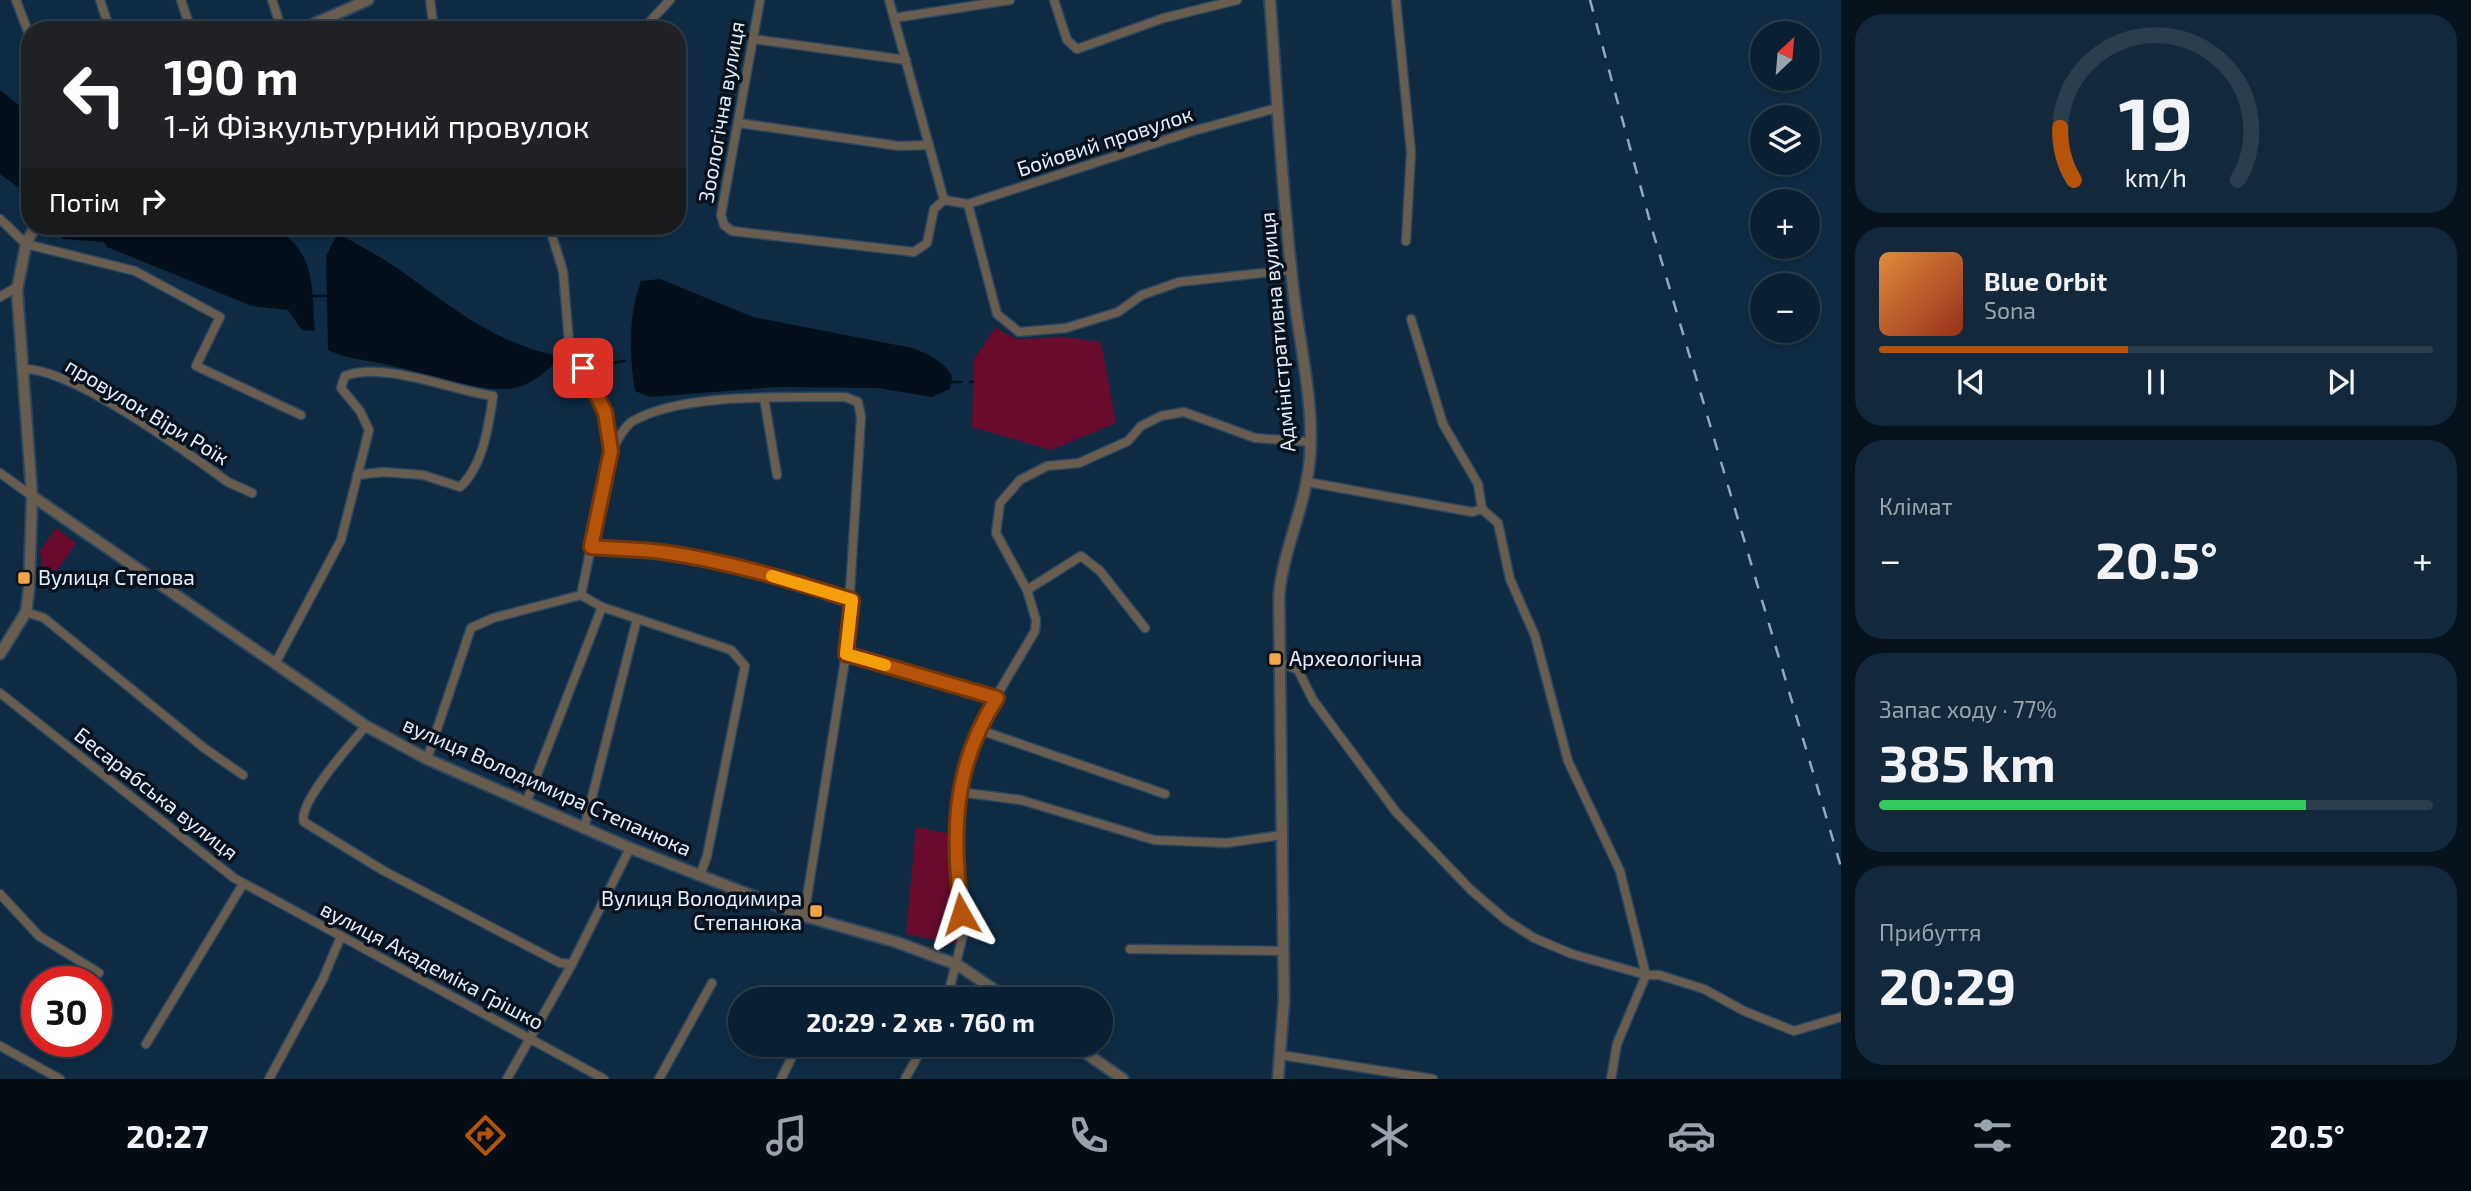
<!DOCTYPE html>
<html lang="uk">
<meta charset="utf-8">
<style>
:root{--surface:#0a2032;--page:#13283a;--text:#f1f3f6;--muted:#99a3ac;--line:#2a3e4d;--accent:#b45309}
body{margin:0;font-family:"Exo 2",sans-serif;background:var(--page);color:var(--text);height:100vh;display:flex;flex-direction:column;font-size:26px;white-space:nowrap}
*{box-sizing:border-box;margin:0}
p{font-size:23px;color:var(--muted)}
.icon{flex:none;width:38px;height:38px;fill:none;stroke:currentColor;stroke-width:2;stroke-linecap:round;stroke-linejoin:round}
.map{position:relative;flex:1;overflow:hidden}
.side{display:flex;flex-direction:column;gap:14px;padding:14px;background:#06121c;width:630px}
.side>*{flex:none}
.banner{position:absolute;left:21px;top:21px;width:665px;height:214px;border-radius:28px;box-shadow:0 4px 10px #0003,0 0 0 2px var(--line);background:#202124;color:#fff;overflow:hidden}
.needle{width:46px;rotate:26deg}
.buttons{position:absolute;left:1750px;top:21px;display:grid;gap:14px}
.buttons a{display:grid;place-items:center;width:70px;height:70px;border-radius:50%;background:var(--surface);box-shadow:0 4px 10px #0003,0 0 0 2px var(--line);font-size:35px}
.speed{position:absolute;left:21px;top:966px;display:flex;gap:14px;font-size:35px;font-weight:700;text-align:center}
.speed>*{display:grid;place-content:center;width:91px;height:91px;border-radius:50%;background:var(--surface);box-shadow:0 4px 10px #0003,0 0 0 2px var(--line);line-height:1}
.speed .limit{border:10px solid #d22;background:#fff;color:#111}
.pin{position:absolute;display:grid;place-items:center;width:60px;height:60px;color:#fff;margin:-30px;border-radius:14px;box-shadow:0 4px 10px #0006}
.me{position:absolute;width:77px;margin:-38px;rotate:354deg;stroke-linejoin:round;filter:drop-shadow(0 0 5px #0008)}
.turn{display:flex;align-items:center;gap:24px;height:147px;padding:0 28px;font-size:32px}
.turn .icon{width:91px;height:91px;stroke-width:2.5}
.turn b{display:block;font-size:49px;line-height:60px}
.then{display:flex;align-items:center;height:66px;padding:0 28px;background:#0003;gap:14px;font-size:26px}
.big{font-size:52px;font-weight:700;line-height:1.1}
.side .tile{flex:1;display:flex;flex-direction:column;justify-content:center;gap:10px;min-width:0;padding:0 24px;border-radius:28px;background:var(--page)}
.side .dial{align-items:center;gap:0}
.dial svg{height:182px;overflow:visible;fill:none;stroke:var(--line);stroke-width:7;stroke-linecap:round;text-anchor:middle}
.dial text{fill:var(--text);stroke:none}
.song{display:flex;align-items:center;gap:21px}
.cover{width:84px;height:84px;border-radius:10px;background:linear-gradient(135deg,hsl(30 70% 55%),hsl(10 70% 35%))}
.played{height:7px;border-radius:4px;background:linear-gradient(90deg,var(--accent) 45%,var(--line) 45%)}
.keys{display:flex;justify-content:space-around;direction:ltr}
.heat{display:flex;justify-content:space-between;align-items:center;font-size:38px;direction:ltr}
.charge{height:10px;border-radius:5px;background:linear-gradient(90deg,#34c759 77%,var(--line) 0)}
.trip{position:absolute;left:728px;top:987px;width:385px;height:70px;border-radius:35px;background:var(--surface);box-shadow:0 4px 10px #0003,0 0 0 2px var(--line);font-weight:700;line-height:70px;text-align:center}
.tab-bar{display:flex;height:112px;justify-content:space-around;align-items:center;background:#040d14;color:var(--muted)}
.tab-bar .icon{width:49px;height:49px}
.tab-bar .active{color:var(--accent)}
.tab-bar b{font-size:32px;color:var(--text)}
main{display:flex;flex:1;min-height:0}
.map>svg:first-child{display:block}
.green{fill:#680b2c}
.water{fill:#030f1b}
.lines{fill:none;stroke-linecap:round;stroke-linejoin:round}
.stream{stroke:#030f1b;stroke-width:2.5}
.minor-casing{stroke:#2c465d;stroke-width:11}
.tertiary-casing{stroke:#2c465d;stroke-width:14}
.minor{stroke:#695d50;stroke-width:8}
.tertiary{stroke:#695d50;stroke-width:10}
.rail{stroke:#95a8ba;stroke-width:2.5;stroke-dasharray:12 12;stroke-linecap:butt}
.route-casing{stroke:#753606;stroke-width:18}
.route{stroke:#b45309;stroke-width:12}
.slow{stroke:#f59e0b;stroke-width:12}
.poi-dot{fill:#f4a443;stroke:#07121d;stroke-width:2.5}
.labels{text-anchor:middle;stroke-width:7;stroke-linejoin:round;paint-order:stroke}
.street-label{font-size:21px;fill:#e2effd;stroke:#07121d}
.poi-label{font-size:21px;fill:#e2effd;stroke:#07121d;text-anchor:start}
</style>
<main>
<div class="map">
<svg width="1841" height="1079" viewBox="0 0 1841 1079">
<rect width="100%" height="100%" fill="#0e2b43"/>
<g class="green">
<path d="M995,328l22,11 47,-2 37,5 15,81 -65,27 -79,-23 2,-68z"/>
<path d="M56,528l20,15 -23,33 -10,-7 -3,-18z"/>
<path d="M916,827l33,7 10,111 -53,-11z"/>
</g>
<g class="water">
<path d="M0,90l30,24v82l-30,-22z"/>
<path d="M52,226h220c45,26 39,59 43,105l-13,-1 -14,-20 -36,-4 -145,-59 -3,-5 -41,-3z"/>
<path d="M338,233c18,11 38,21 56,33 56,39 99,78 169,91 -16,12 -28,27 -49,31 -29,6 -88,-14 -117,-21 -25,-7 -44,-6 -69,-17l-2,-94z"/>
<path d="M660,279l93,38 159,31c18,7 30,12 40,28l-2,13 -18,8 -54,-9 -102,-1 -125,10 -16,-6c-6,-37 -7,-74 6,-110z"/>
</g>
<g class="lines">
<g class="stream">
<path d="M312,296h15"/>
<path d="M563,357l10,11 52,-7"/>
<path d="M951,382h10"/>
<path d="M970,382h3"/>
</g>
<defs>
<g id="minor">
<path d="M16,0l14,37"/>
<path d="M100,0l10,30"/>
<path d="M181,0l10,30"/>
<path d="M272,0l10,30"/>
<path d="M430,0l4,30"/>
<path d="M760,0l-39,215 3,10 8,6 182,21 13,-9 7,-34 10,-9"/>
<path d="M889,0l55,200"/>
<path d="M1054,0l13,40 10,9 87,-31 73,-18"/>
<path d="M1396,0l15,152 -5,89"/>
<path d="M894,18l116,-18"/>
<path d="M642,30l28,-30"/>
<path d="M753,39l153,21"/>
<path d="M739,123l160,23 30,-1"/>
<path d="M944,200l24,4 225,-73 84,-23"/>
<path d="M968,204l29,110 22,18 47,-4 52,-16 24,-17 37,-13 112,-12"/>
<path d="M0,219l26,25 109,27 85,46 -24,49 105,49"/>
<path d="M549,226l14,45 6,71 11,21"/>
<path d="M0,297l17,-10"/>
<path d="M1411,319l32,105 35,60 4,25"/>
<path d="M22,369c48,-3 164,83 206,113l24,11"/>
<path d="M764,398l13,77"/>
<path d="M611,451c6,-9 13,-25 22,-30 50,-29 154,-23 212,-24l13,5 3,15 -15,237 -42,262"/>
<path d="M0,473l32,23"/>
<path d="M1307,482l165,30 10,-3 16,14 12,56 25,57 33,125 52,110 26,104 -29,69 -6,35"/>
<path d="M591,547c24,2 48,2 71,5 64,9 128,28 190,48"/>
<path d="M1027,590l54,-34 19,15 45,57"/>
<path d="M581,595l21,12 129,43 14,16 -38,190 -7,19"/>
<path d="M26,612l18,6 160,130 39,27"/>
<path d="M846,654l151,44"/>
<path d="M276,662l65,-122 28,-110 -9,-19 -19,-23 4,-12c39,-15 106,14 148,20 -4,29 -10,70 -33,91l-37,-12 -40,-3 -26,3"/>
<path d="M1280,662l18,8 15,30 83,112 75,78 35,30 28,18 38,16 74,21h13l45,14 40,22 50,20 47,-14"/>
<path d="M0,693l234,185 370,201"/>
<path d="M366,726c-14,17 -69,77 -62,96l80,49 176,92 12,1"/>
<path d="M977,729l188,65"/>
<path d="M427,759l44,-131 22,-10 88,-23 30,-144 -6,-39 -22,-44"/>
<path d="M959,792l62,8 133,40 72,3 56,-8"/>
<path d="M526,803l76,-196"/>
<path d="M584,829l53,-210"/>
<path d="M0,894l39,42 60,37"/>
<path d="M1130,949l153,2"/>
<path d="M947,999l16,-64 -8,-85 4,-58 6,-28 12,-35 58,-98 1,-11 -9,-30 -31,-57 4,-30 20,-23 27,-14 32,-3 49,-22 13,-15 20,-10 23,-4 71,26 55,4"/>
<path d="M146,1044l97,-160"/>
<path d="M0,1046l60,33"/>
<path d="M1281,1055l152,24"/>
<path d="M269,1079l54,-100 18,-43"/>
<path d="M507,1079l65,-115 58,-116"/>
<path d="M659,1079l53,-96"/>
<path d="M781,1079l17,-34"/>
<path d="M905,1079l19,-34"/>
</g>
<g id="tertiary">
<path d="M1270,0c7,96 12,191 23,287 6,56 21,113 17,169 -3,48 -27,92 -31,140l5,405 -6,78"/>
<path d="M300,30l68,-30"/>
<path d="M32,496l334,230 61,33 203,89 174,68 92,26 62,23 50,34"/>
<path d="M0,654l26,-42 3,-23 3,-93 -15,-206 9,-46 9,-18"/>
<path d="M1074,1045l49,34"/>
</g>
</defs>
<use href="#minor" class="minor-casing"/>
<use href="#tertiary" class="tertiary-casing"/>
<use href="#minor" class="minor"/>
<use href="#tertiary" class="tertiary"/>
<path class="rail" d="M1590,0l62,229 189,638"/>
</g>
<g class="lines">
<defs>
<path id="route" d="M583,368l22,44 6,39 -20,96c24,2 48,2 71,5 64,9 128,28 190,48l-6,54 151,44c-46,71 -44,135 -36,216"/>
</defs>
<use href="#route" class="route-casing"/>
<use href="#route" class="route"/>
<path class="slow" d="M772,576l80,24 -6,54 39,11"/>
</g>
<g class="poi-dot">
<rect x="17" y="571" width="14" height="14" rx="3.5"/>
<rect x="1268" y="652" width="14" height="14" rx="3.5"/>
<rect x="809" y="904" width="14" height="14" rx="3.5"/>
</g>
<g class="labels">
<g class="street-label">
<text transform="translate(722 112) rotate(-80)" y="7">Зоологічна вулиця</text>
<text transform="translate(1105 142) rotate(-18)" y="7">Бойовий провулок</text>
<text transform="translate(1278 332) rotate(-95)" y="7">Адміністративна вулиця</text>
<text transform="translate(147 412) rotate(31)" y="7">провулок Віри Роїк</text>
<text transform="translate(547 787) rotate(24)" y="7">вулиця Володимира Степанюка</text>
<text transform="translate(156 794) rotate(38)" y="7">Бесарабська вулиця</text>
<text transform="translate(432 966) rotate(28)" y="7">вулиця Академіка Грішко</text>
</g>
<g class="poi-label">
<text x="38" y="585">Вулиця Степова</text>
<text x="1289" y="666">Археологічна</text>
<text x="802" y="906" text-anchor="end">Вулиця Володимира<tspan x="802" dy="24">Степанюка</tspan></text>
</g>
</g>
</svg>
<div class="buttons">
<a><svg class="needle" viewBox="-14 -14 28 28"><path d="M0-13l5 13h-10z" fill="#e53935"/><path d="M0 13l5-13h-10z" fill="#99a3ac"/></svg></a>
<a><svg class="icon" aria-label="layers" viewBox="0 0 24 24"><path d="M12 4l9 5-9 5-9-5zM3 14l9 5 9-5"/></svg></a>
<a>+</a>
<a>−</a>
</div>
<div class="speed"><div class="limit">30</div></div>
<div class="pin" style="left:583px;top:368px;background:#d93025"><svg class="icon" aria-label="arrive" viewBox="0 0 24 24"><path d="M6 21V4h12l-3 4 3 4H6"/></svg></div>
<svg class="me" style="left:961px;top:914px" viewBox="-20 -20 40 40"><path d="M0-17L14 15 0 8-14 15z" fill="#b45309" stroke="#fff" stroke-width="4"/></svg>
<div class="trip">20:29 · 2 хв · 760 m</div>
<div class="banner">
<div class="turn"><svg class="icon" aria-label="left" viewBox="0 0 24 24"><path d="M17 20v-9H6M10 6l-5 5 5 5"/></svg><div><b>190 m</b>1-й Фізкультурний провулок</div></div>
<div class="then">Потім<svg class="icon" aria-label="right" viewBox="0 0 24 24"><path d="M7 20v-9h11M14 6l5 5-5 5"/></svg></div>
</div>
</div>
<section class="side">
<div class="tile dial"><svg viewBox="0 0 100 80">
<path d="M14 69A42 42 0 1 1 86 69"/>
<path d="M14 69A42 42 0 0 1 8 46" stroke="#b45309"/>
<text x="50" y="56" font-size="32" font-weight="700">19</text>
<text x="50" y="72" font-size="11">km/h</text>
</svg></div>
<div class="tile">
<div class="song"><i class="cover"></i><div><b>Blue Orbit</b><p>Sona</p></div></div>
<div class="played"></div>
<div class="keys"><svg class="icon" aria-label="previous" viewBox="0 0 24 24"><path d="M18 5L8 12l10 7zM5 5v14"/></svg><svg class="icon" aria-label="pause" viewBox="0 0 24 24"><path d="M8 5v14M16 5v14"/></svg><svg class="icon" aria-label="next" viewBox="0 0 24 24"><path d="M6 5l10 7-10 7zM19 5v14"/></svg></div>
</div>
<div class="tile"><p>Клімат</p>
<div class="heat"><a>−</a><b class="big">20.5°</b><a>+</a></div>
</div>
<div class="tile"><p>Запас ходу · 77%</p><b class="big">385 km</b><div class="charge"></div></div>
<div class="tile"><p>Прибуття</p><b class="big">20:29</b></div>
</section>
</main>
<nav class="tab-bar">
<b>20:27</b>
<svg class="icon active" aria-label="directions" viewBox="0 0 24 24"><path d="M12 3l9 9-9 9-9-9zM9 14v-3h6M13 9l2 2-2 2"/></svg>
<svg class="icon" aria-label="music" viewBox="0 0 24 24"><path d="M9 18V5l10-2v13"/><circle cx="6" cy="18" r="3"/><circle cx="16" cy="16" r="3"/></svg>
<svg class="icon" aria-label="phone" viewBox="0 0 24 24"><path d="M5 4h4l2 5-3 2q2 4 5 5l2-3 5 2v4C11 20 4 13 5 4z"/></svg>
<svg class="icon" aria-label="climate" viewBox="0 0 24 24"><path d="M12 3v18M4 7l16 10M4 17L20 7"/></svg>
<svg class="icon" aria-label="car" viewBox="0 0 24 24"><path d="M5 17H2v-5l4-1 3-4h7l3 4 3 1v5h-3M9 17h6M6 11h13"/><circle cx="7" cy="17" r="2"/><circle cx="17" cy="17" r="2"/></svg>
<svg class="icon" aria-label="filters" viewBox="0 0 24 24"><path d="M4 7h16M4 17h16"/><circle cx="9" cy="7" r="2"/><circle cx="15" cy="17" r="2"/></svg>
<b>20.5°</b>
</nav>
